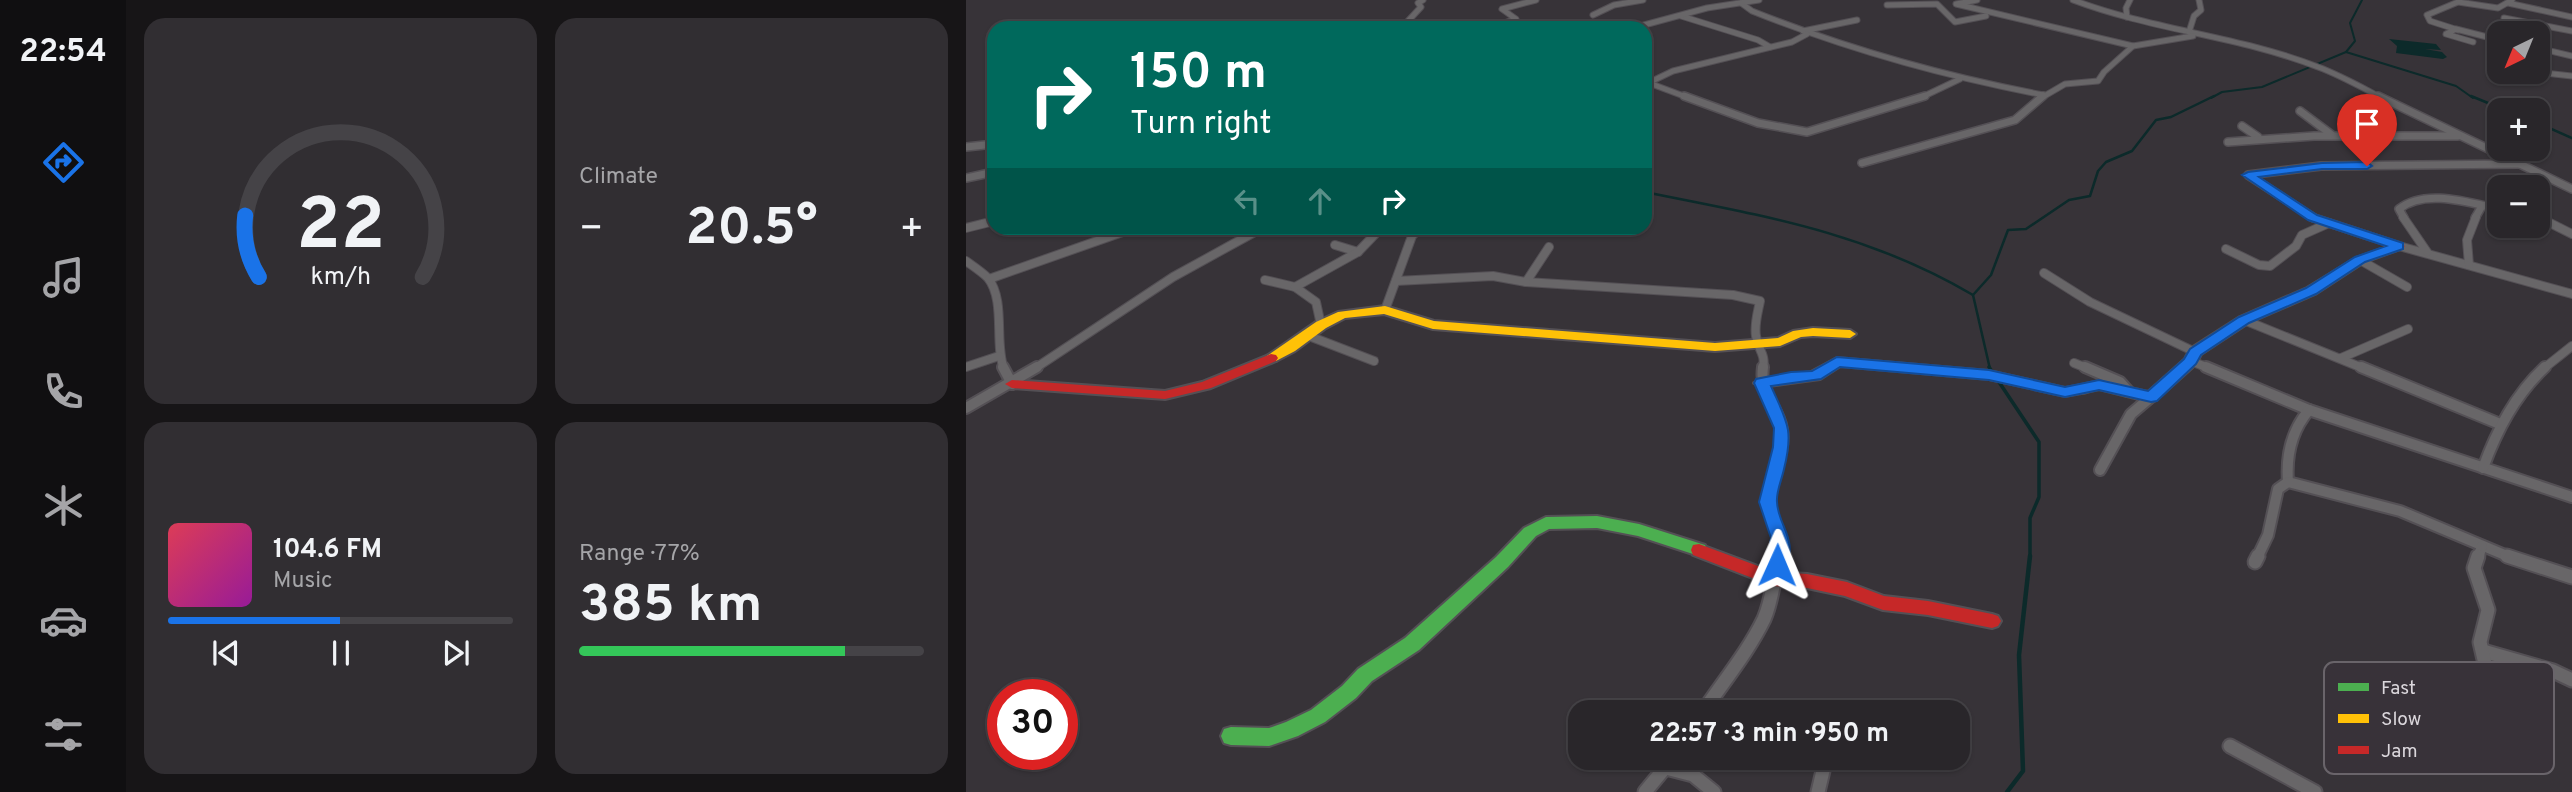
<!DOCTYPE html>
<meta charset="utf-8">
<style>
:root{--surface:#29262a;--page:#312e32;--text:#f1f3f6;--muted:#a5a5a8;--line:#454347;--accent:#1a73e8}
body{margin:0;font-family:Overpass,sans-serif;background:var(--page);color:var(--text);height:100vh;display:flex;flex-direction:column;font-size:26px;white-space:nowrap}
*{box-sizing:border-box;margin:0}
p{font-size:23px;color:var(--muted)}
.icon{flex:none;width:38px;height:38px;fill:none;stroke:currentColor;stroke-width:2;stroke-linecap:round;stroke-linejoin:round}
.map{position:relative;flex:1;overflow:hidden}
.panel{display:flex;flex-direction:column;gap:18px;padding:18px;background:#171517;width:840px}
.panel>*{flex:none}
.hud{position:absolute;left:21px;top:21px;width:665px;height:214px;border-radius:21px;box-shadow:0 2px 5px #0004,0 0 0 2px var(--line);background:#00695c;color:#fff;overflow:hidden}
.needle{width:46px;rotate:223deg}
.fabs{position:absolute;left:1521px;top:21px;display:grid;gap:14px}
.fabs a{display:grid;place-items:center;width:63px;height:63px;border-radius:14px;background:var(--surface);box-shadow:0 2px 5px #0004,0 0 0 2px var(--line);font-size:35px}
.speed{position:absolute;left:21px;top:679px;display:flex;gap:14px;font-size:35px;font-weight:700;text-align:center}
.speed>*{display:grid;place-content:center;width:91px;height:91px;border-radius:50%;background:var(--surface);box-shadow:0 2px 5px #0004,0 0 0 2px var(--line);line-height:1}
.speed .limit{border:10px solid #d22;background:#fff;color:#111}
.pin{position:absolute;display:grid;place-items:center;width:60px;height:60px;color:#fff;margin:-72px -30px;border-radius:50% 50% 50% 0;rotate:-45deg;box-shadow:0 0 7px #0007}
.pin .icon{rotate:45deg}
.me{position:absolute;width:77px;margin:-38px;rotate:1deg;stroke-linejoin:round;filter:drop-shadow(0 0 5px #0008)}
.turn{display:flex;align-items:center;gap:24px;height:147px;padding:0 28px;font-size:32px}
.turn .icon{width:91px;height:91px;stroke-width:2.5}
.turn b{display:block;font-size:49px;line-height:60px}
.lanes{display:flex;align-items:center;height:66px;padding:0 28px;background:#0003;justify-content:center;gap:35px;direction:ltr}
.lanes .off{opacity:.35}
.big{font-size:52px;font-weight:700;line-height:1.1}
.panel .card{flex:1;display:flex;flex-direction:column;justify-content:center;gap:10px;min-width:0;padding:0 24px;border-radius:21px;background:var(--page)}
.panel .dial{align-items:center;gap:0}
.dial svg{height:182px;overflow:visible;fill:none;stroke:var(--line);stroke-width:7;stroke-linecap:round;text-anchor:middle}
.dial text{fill:var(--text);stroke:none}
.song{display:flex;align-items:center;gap:21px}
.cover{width:84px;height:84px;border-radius:10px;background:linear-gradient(135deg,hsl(350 70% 55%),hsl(300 70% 35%))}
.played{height:7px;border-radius:4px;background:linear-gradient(90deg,var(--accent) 50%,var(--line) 50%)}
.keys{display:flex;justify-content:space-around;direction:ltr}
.heat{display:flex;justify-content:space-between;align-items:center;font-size:38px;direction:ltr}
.charge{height:10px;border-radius:5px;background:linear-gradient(90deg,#34c759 77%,var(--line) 0)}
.panel .tiles{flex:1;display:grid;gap:18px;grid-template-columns:repeat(2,1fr)}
.trip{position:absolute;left:602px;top:700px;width:402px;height:70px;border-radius:21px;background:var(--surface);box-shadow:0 2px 5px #0004,0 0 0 2px var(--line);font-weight:700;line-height:70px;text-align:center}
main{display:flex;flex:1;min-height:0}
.menu{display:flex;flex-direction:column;width:126px;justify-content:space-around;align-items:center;background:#100f11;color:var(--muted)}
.menu .icon{width:49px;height:49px}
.menu .on{color:var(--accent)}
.menu b{font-size:32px;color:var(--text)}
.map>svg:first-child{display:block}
.water{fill:#0c2a2a}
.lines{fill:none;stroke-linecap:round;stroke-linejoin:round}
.stream-far3{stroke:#0c2a2a;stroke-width:2}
.stream-far2{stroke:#0c2a2a;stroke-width:2.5}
.stream-far1{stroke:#0c2a2a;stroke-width:3.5}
.stream{stroke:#0c2a2a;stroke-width:4.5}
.street-far4-casing{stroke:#545055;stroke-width:7}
.street-far3-casing{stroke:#545055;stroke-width:10}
.street-far2-casing{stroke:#545055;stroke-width:10}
.street-far1-casing{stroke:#545055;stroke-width:14}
.street-casing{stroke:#545055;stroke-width:17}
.fast-casing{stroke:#545055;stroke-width:4}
.slow-casing{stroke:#545055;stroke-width:4}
.jam-casing{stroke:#545055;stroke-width:4}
.street-far4{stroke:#686668;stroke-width:5}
.street-far3{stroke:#686668;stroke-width:7}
.street-far2{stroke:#686668;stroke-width:8}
.street-far1{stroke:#686668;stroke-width:10}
.street{stroke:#686668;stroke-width:13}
.fast{fill:#4caf50;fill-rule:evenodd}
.slow{fill:#ffc107;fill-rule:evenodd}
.jam{fill:#c62828;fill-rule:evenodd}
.route{fill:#1a73e8;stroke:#114b97;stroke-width:2}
.key{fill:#383239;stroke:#69646a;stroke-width:2}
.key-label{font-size:19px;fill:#dbd7dc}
</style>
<main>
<nav class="menu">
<b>22:54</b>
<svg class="icon on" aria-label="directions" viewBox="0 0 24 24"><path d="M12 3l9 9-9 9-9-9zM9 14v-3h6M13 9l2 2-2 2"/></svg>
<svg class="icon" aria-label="music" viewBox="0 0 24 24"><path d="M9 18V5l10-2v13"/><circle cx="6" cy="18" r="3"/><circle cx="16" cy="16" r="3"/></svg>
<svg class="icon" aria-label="phone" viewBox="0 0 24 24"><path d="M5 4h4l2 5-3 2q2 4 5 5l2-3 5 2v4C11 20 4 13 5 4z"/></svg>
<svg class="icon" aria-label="climate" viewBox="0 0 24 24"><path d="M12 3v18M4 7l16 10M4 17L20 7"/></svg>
<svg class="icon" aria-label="car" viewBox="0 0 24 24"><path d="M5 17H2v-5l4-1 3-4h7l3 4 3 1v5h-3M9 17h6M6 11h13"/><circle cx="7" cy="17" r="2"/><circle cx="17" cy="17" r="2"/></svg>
<svg class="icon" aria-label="filters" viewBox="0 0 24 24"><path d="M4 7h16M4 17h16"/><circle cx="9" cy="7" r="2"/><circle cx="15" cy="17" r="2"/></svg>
</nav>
<section class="panel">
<div class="tiles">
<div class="card dial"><svg viewBox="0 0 100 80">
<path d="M14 69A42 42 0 1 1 86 69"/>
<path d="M14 69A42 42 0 0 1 8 42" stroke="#1a73e8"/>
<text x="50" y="56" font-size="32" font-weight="700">22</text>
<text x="50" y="72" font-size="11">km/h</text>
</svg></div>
<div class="card"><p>Climate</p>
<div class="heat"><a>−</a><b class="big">20.5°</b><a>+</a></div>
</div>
<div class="card">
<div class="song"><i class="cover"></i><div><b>104.6 FM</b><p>Music</p></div></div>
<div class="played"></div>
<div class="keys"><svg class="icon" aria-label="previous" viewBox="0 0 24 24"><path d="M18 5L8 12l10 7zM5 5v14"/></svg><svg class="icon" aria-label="pause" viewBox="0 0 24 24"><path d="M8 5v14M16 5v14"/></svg><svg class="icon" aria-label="next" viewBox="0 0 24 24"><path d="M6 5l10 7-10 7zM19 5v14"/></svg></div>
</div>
<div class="card"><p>Range · 77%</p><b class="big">385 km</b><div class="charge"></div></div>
</div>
</section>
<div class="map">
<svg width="1606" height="792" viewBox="0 0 1606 792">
<rect width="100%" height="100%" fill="#373338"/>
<path class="water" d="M1423,39l47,5 5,6 -16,-1 17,3 5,5 -4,2 -47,-6 1,-7z"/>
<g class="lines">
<g class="stream-far3">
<path d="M1380,52l110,34 17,12"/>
<path d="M1245,98l11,-6 40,-5 84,-35 9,-11 -5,-18 12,-23"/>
</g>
<g class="stream-far2">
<path d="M1505,96l34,14"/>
<path d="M1572,123l34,15"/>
<path d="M679,192c119,24 221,40 328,103"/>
<path d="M1024,369l-17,-74 18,-20 17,-45 18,-1 43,-29 21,-4 8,-25 8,-9 26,-11 24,-31 15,-3 43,-21"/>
</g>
<path class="stream-far1" d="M1023,367l50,75v55l-9,21v40"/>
<path class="stream" d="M1041,792l16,-21 -4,-116 11,-99"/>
<defs>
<g id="street-far4">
<path d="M457,0l-5,3 3,4 -13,14 1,4 33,3"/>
<path d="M1011,0l-21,4 177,42"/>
<path d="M1107,0c79,30 166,36 245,67 22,8 43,20 64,31"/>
<path d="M775,3l11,8c95,38 191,65 292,84"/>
<path d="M1542,3l64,14"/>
<path d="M921,5l50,-1 18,18 31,-6"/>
<path d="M627,15l21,-10 29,-5"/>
<path d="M715,16l77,24 12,7"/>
<path d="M1161,17l-1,-9 4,-8"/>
<path d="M1538,18l68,13"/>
<path d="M523,28l27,-9 -14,-10 34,-9"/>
<path d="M667,28l74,-20 52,-8"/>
<path d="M1492,30l-28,-9 -3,-6 31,-13 40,6 14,-8"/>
<path d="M837,31l54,-11"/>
<path d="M1223,32l5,-16 7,-6 -2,-10"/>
<path d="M1507,42l-27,-8 10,-5 43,11"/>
<path d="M1572,48l34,8"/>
<path d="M1569,72l37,4"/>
<path d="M682,83l25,-12 119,-29 15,-8"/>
<path d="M683,83l40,15"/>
<path d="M954,98l40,-19"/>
<path d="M1075,98l24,-14 33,-3 6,-9 29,-26 60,-10"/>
</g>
<g id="street-far3">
<path d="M718,96l74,27 49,9 118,-36"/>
<path d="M1412,96l194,93"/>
<path d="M1334,111l32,24"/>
<path d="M1276,126l16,11"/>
<path d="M1262,142l86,-6h144"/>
<path d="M0,147l28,-3"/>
<path d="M896,163l153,-43 28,-24"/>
<path d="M0,178l28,-6"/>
<path d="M1572,217l3,1"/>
<path d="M1348,218l-66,-43 73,-9 200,-2"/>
<path d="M1438,218l-5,-9c26,-21 71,-6 100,0"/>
<path d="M1509,218l7,-12"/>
</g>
<g id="street-far2">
<path d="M1345,217l88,29 173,48"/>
<path d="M1437,217l24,35"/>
<path d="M1572,217l34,17"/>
<path d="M0,228l28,-7"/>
<path d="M369,245l23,7"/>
<path d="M583,247l-23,35 207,13 27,6c-2,11 -6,23 -4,35 2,15 10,17 7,33"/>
<path d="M1260,249l33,16 11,1 26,-20 6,-11 27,-12"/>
<path d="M1394,260l47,27"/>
<path d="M0,261c7,5 16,11 22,17 18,23 6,65 16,91"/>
<path d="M1503,265l-2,-25 9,-23"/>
<path d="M1078,273l46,29 105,50"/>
<path d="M23,279l145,-51"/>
<path d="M299,280l30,7 21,15 5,23"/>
<path d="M430,281l97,-5 33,6"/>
<path d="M329,287l63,-35 23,-24"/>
<path d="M419,310l27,-74 8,-8"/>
<path d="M1278,320l121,49"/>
<path d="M343,336l65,25"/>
<path d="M1375,358l67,-29"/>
<path d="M1225,361l20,8"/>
<path d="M1108,363l15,6"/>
<path d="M0,367l33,-11"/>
<path d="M68,369l139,-92 89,-49"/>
<path d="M1577,369l29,-23"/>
</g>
<g id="street-far1">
<path d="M37,367l9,17"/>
<path d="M797,367c-4,30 15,37 19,62 4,23 -11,47 -13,70 -2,20 16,37 10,59"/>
<path d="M1119,367l35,15 8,9"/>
<path d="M1240,367l103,43 263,87"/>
<path d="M1395,367l139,57"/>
<path d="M0,408l71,-41"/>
<path d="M1517,468c14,-38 32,-73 62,-101"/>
<path d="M1134,470l31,-56 20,-17"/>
<path d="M1322,482c-2,-27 3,-51 21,-72"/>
<path d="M1291,558l11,-23 10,-46 10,-7 112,29 112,47"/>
<path d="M1512,558l4,-12"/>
</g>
<g id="street">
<path d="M1541,556l65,21"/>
<path d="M1289,562l3,-6"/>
<path d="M1517,651l70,20 19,9"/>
<path d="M737,712c20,-30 45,-60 61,-93 9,-20 9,-42 16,-63"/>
<path d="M1264,746l85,46"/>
<path d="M1394,752l13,-26 12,-8 51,6 53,18 5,-3 -3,-49 -11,-48 8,-32 -14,-42 4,-12"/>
<path d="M700,768l27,7 21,17"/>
<path d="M679,792l28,-34"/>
<path d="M852,792l8,-34"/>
</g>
<g id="fast">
<path d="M871,358l152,13 76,17 17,-3 7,4 -2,3 -22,4 -76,-17 -149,-13 -20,13 -59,8 -7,-4 7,-4 50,-7z"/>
<path d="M631,516l42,8 66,21 2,5 -2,5 -6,1 -61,-20 -41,-8 -48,1 -13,7 -28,31 -89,83 -47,31 -16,17 -31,24 -27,14 -29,10 -38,-1 -7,-2 -3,-7 3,-7 7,-2 38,1 17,-6 25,-12 31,-24 16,-17 47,-31 91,-81 28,-29 22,-11z"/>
</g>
<path id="slow" d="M419,306l49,15 281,22 63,-5 15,-7 20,-3 37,2 6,4 -6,4 -37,-2 -12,1 -21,9 -65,5 -282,-22 -49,-15 -39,4 -19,10 -31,23 -19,10h-10l-2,-3 52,-36 22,-10z"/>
<g id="jam">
<path d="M1433,243l6,3 -2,2 -39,14 -49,32 -67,29 -47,31 -5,10 -40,36 -5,2 -52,-13 -17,4 -7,-4 2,-3 22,-5 49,11 37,-33 5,-10 50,-32 67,-29 49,-30z"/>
<path d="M305,354l5,1 2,3 -2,3 -65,27 -46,11 -153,-11 -7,-4 7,-4 153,11 37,-9z"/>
<path d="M733,544l75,28 33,2 40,8 37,14 44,5 64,13 6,2 3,5 -3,5 -6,2 -64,-13 -45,-5 -38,-14 -38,-8 -34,-2 -80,-31 -2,-5 2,-5z"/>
</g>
</defs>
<use href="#street-far4" class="street-far4-casing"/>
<use href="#street-far3" class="street-far3-casing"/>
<use href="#street-far2" class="street-far2-casing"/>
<use href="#street-far1" class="street-far1-casing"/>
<use href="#street" class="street-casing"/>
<use href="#fast" class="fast-casing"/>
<use href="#slow" class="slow-casing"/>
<use href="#jam" class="jam-casing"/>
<use href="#street-far4" class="street-far4"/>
<use href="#street-far3" class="street-far3"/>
<use href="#street-far2" class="street-far2"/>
<use href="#street-far1" class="street-far1"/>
<use href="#street" class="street"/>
<use href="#fast" class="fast"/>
<use href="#slow" class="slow"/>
<use href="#jam" class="jam"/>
</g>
<path class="route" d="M1356,163l45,-1 5,4 -5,3h-45l-63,8 58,38 86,28v6l-38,13 -49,32 -67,29 -48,32 -5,9 -39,37 -6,1 -52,-12 -34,7 -76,-17 -149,-13 -19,12 -50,7c16,36 23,43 13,83 -2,10 -8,23 -7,33 1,25 23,38 7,69l-7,2 -7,-2 -3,-6 4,-27 -12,-36 14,-55 1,-19 -20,-45 2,-4 35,-7 21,-1 25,-14 152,13 76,17 34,-7 49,11 36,-32 6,-10 49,-32 67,-29 49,-31 31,-11 -78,-26 -66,-45 6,-3z"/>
<rect x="1358" y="662" width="230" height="112" rx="10" class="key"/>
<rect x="1372" y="683" width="31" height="8" fill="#4caf50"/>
<rect x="1372" y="714" width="31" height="9" fill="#ffc107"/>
<rect x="1372" y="746" width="31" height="8" fill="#c62828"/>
<g class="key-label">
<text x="1415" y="694">Fast</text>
<text x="1415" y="725">Slow</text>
<text x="1415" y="757">Jam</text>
</g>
</svg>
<div class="fabs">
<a><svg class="needle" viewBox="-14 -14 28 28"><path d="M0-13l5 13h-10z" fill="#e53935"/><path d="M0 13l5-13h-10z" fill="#a5a5a8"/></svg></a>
<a>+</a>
<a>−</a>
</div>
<div class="speed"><div class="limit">30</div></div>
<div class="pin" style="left:1401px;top:166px;background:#d93025"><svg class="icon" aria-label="arrive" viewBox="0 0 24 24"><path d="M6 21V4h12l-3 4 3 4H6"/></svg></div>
<svg class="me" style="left:811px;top:565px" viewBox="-20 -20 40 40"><path d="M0-17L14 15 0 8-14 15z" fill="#1a73e8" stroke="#fff" stroke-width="4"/></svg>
<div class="trip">22:57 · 3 min · 950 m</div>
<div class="hud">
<div class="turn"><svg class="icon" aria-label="right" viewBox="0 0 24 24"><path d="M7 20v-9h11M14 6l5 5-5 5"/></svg><div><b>150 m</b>Turn right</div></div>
<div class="lanes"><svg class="icon off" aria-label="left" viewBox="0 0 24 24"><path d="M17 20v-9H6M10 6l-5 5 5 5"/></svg><svg class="icon off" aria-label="ahead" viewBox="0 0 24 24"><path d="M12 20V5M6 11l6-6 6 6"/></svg><svg class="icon" aria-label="right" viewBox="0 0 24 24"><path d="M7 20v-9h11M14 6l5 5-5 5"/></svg></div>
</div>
</div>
</main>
